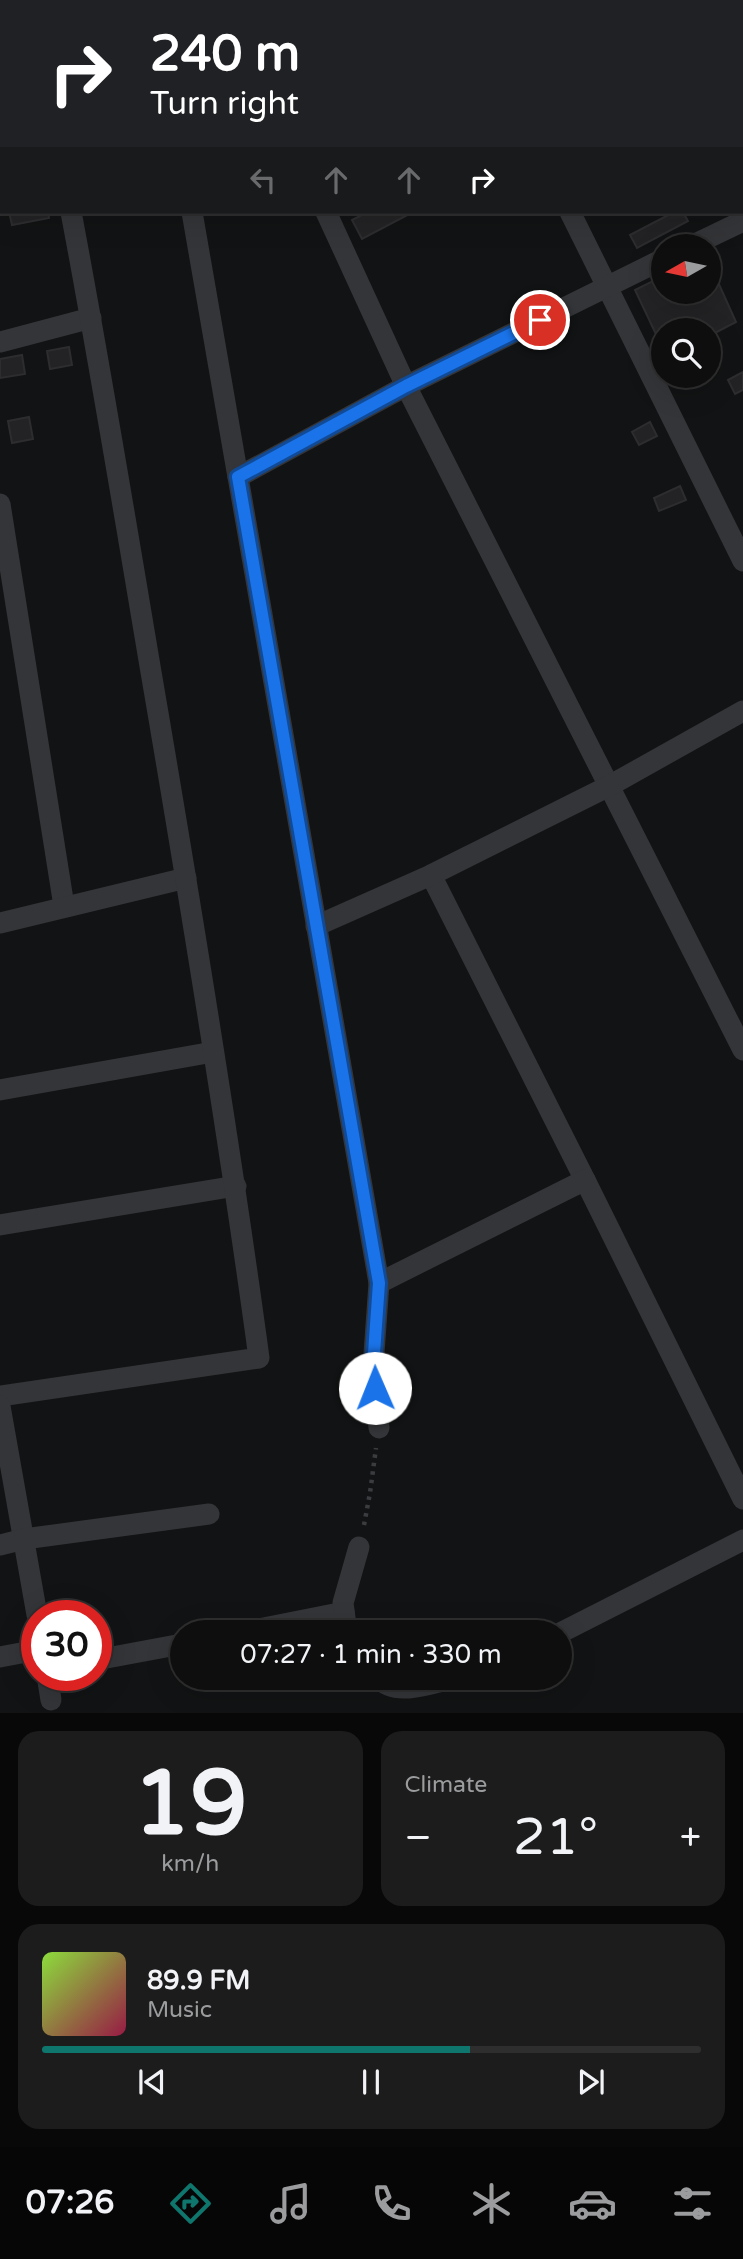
<!DOCTYPE html>
<meta charset="utf-8">
<style>
:root{--surface:#0e0e0f;--page:#1c1c1d;--text:#f1f3f6;--muted:#9b9c9e;--line:#2e2e2f;--accent:#0f766e}
body{margin:0;font-family:"Varela Round",sans-serif;background:var(--page);color:var(--text);height:100vh;display:flex;flex-direction:column;font-size:26px;white-space:nowrap}
*{box-sizing:border-box;margin:0}
p{font-size:23px;color:var(--muted)}
.icon{flex:none;width:38px;height:38px;fill:none;stroke:currentColor;stroke-width:2;stroke-linecap:round;stroke-linejoin:round}
.map{position:relative;height:1713px;overflow:hidden}
.panel{display:flex;flex-direction:column;gap:18px;padding:18px;background:#080808;flex:1}
.panel>*{flex:none}
.guide{position:absolute;left:0px;top:0px;width:744px;height:214px;box-shadow:0 7px 28px #0002,0 0 0 2px var(--line);background:#202124;color:#fff;overflow:hidden}
.needle{width:46px;rotate:261deg}
.tools{position:absolute;left:651px;top:234px;display:grid;gap:14px}
.tools a{display:grid;place-items:center;width:70px;height:70px;border-radius:50%;background:var(--surface);box-shadow:0 7px 28px #0002,0 0 0 2px var(--line);font-size:35px}
.speed{position:absolute;left:21px;top:1600px;display:flex;gap:14px;font-size:35px;font-weight:700;text-align:center}
.speed>*{display:grid;place-content:center;width:91px;height:91px;border-radius:50%;background:var(--surface);box-shadow:0 7px 28px #0002,0 0 0 2px var(--line);line-height:1}
.speed .limit{border:10px solid #d22;background:#fff;color:#111}
.pin{position:absolute;display:grid;place-items:center;width:60px;height:60px;color:#fff;margin:-30px;border:4px solid #fff;border-radius:50%;box-shadow:0 2px 7px #0007}
.me{position:absolute;width:77px;margin:-38px;rotate:359deg;stroke-linejoin:round;filter:drop-shadow(0 0 5px #0008)}
.turn{display:flex;align-items:center;gap:24px;height:147px;padding:0 35px;font-size:32px}
.turn .icon{width:91px;height:91px;stroke-width:2.5}
.turn b{display:block;font-size:49px;line-height:60px}
.lanes{display:flex;align-items:center;height:66px;padding:0 35px;background:#0003;justify-content:center;gap:35px;direction:ltr}
.lanes .off{opacity:.35}
.big{font-size:52px;font-weight:600;line-height:1.1}
.panel .card{flex:1;display:flex;flex-direction:column;justify-content:center;gap:10px;min-width:0;padding:0 24px;border-radius:21px;background:var(--page)}
.panel .dial{align-items:center;gap:0}
.dial b{font-size:91px;line-height:1}
.song{display:flex;align-items:center;gap:21px}
.cover{width:84px;height:84px;border-radius:10px;background:linear-gradient(135deg,hsl(90 70% 55%),hsl(340 70% 35%))}
.played{height:7px;border-radius:4px;background:linear-gradient(90deg,var(--accent) 65%,var(--line) 65%)}
.keys{display:flex;justify-content:space-around;direction:ltr}
.heat{display:flex;justify-content:space-between;align-items:center;font-size:38px;direction:ltr}
.panel .tiles{flex:1;display:grid;gap:18px;grid-template-columns:1fr 1fr}
.card:last-child{grid-column:span 2}
.trip{position:absolute;left:170px;top:1620px;width:402px;height:70px;border-radius:35px;background:var(--surface);box-shadow:0 7px 28px #0002,0 0 0 2px var(--line);font-weight:600;line-height:70px;text-align:center}
.tab-bar{display:flex;height:112px;justify-content:space-around;align-items:center;background:#060606;color:var(--muted)}
.tab-bar .icon{width:49px;height:49px}
.tab-bar .current{color:var(--accent)}
.tab-bar b{font-size:32px;color:var(--text)}
.map>svg:first-child{display:block}
.building{fill:#232325;stroke:#2d2d30;stroke-width:2}
.lines{fill:none;stroke-linecap:round;stroke-linejoin:round}
.path{stroke:#3a3c3f;stroke-width:4.5;stroke-dasharray:3.5 5;stroke-linecap:butt}
.minor{stroke:#343538;stroke-width:21}
.route-casing{stroke:#114b97;stroke-width:18}
.route{stroke:#1a73e8;stroke-width:12}
</style>
<div class="map">
<svg width="743" height="1713" viewBox="0 0 743 1713">
<rect width="100%" height="100%" fill="#121314"/>
<g class="building">
<path d="M582,0h88l1,2h-88z"/>
<path d="M9,212h39l1,6 -37,7z"/>
<path d="M368,212h45l-51,27 -10,-19z"/>
<path d="M674,212h9l5,9 -51,27 -7,-13z"/>
<path d="M709,262l27,60 -27,14v-5h-46v18l-28,-59 28,-14v16h46z"/>
<path d="M69,347l3,18 -22,4 -3,-18z"/>
<path d="M22,355l3,19 -25,4v-19z"/>
<path d="M743,372v18l-8,4 -7,-14z"/>
<path d="M29,417l4,22 -21,4 -4,-22z"/>
<path d="M650,422l7,14 -18,9 -7,-13z"/>
<path d="M680,486l6,14 -27,11 -5,-13z"/>
</g>
<g class="lines">
<path class="path" d="M364,1525l6,-32 6,-45"/>
<g class="minor">
<path d="M30,0v2"/>
<path d="M154,0l1,2"/>
<path d="M206,0l1,2"/>
<path d="M465,0l1,2"/>
<path d="M708,0v2"/>
<path d="M742,71l1,2"/>
<path d="M192,212l46,265"/>
<path d="M326,212l80,174 337,664"/>
<path d="M570,212l173,349"/>
<path d="M689,247l54,-26"/>
<path d="M0,342l91,-24"/>
<path d="M0,504l64,402"/>
<path d="M431,875l154,305"/>
<path d="M0,923l186,-45"/>
<path d="M316,926l115,-51 178,-89 134,-75"/>
<path d="M0,1090l213,-38"/>
<path d="M0,1225l236,-39"/>
<path d="M379,1283l206,-103 158,319"/>
<path d="M0,1396l259,-38c-31,-229 -69,-458 -108,-686 -26,-154 -51,-307 -80,-460"/>
<path d="M0,1406l37,209"/>
<path d="M379,1428l-6,-61 6,-84 -141,-806 168,-91 257,-127"/>
<path d="M0,1545l24,-6 185,-25"/>
<path d="M238,1633l106,-21"/>
<path d="M347,1633l-4,-30 16,-56"/>
<path d="M560,1633l183,-93"/>
<path d="M0,1657l37,-7"/>
<path d="M96,1660l86,-16"/>
<path d="M47,1675l4,25"/>
<path d="M379,1678c15,20 55,5 75,0"/>
</g>
</g>
<g class="lines">
<defs>
<path id="route" d="M375,1388l-2,-21 6,-84 -141,-806 168,-91 134,-66"/>
</defs>
<use href="#route" class="route-casing"/>
<use href="#route" class="route"/>
</g>
</svg>
<div class="tools">
<a><svg class="needle" viewBox="-14 -14 28 28"><path d="M0-13l5 13h-10z" fill="#e53935"/><path d="M0 13l5-13h-10z" fill="#9b9c9e"/></svg></a>
<a><svg class="icon" aria-label="search" viewBox="0 0 24 24"><circle cx="10" cy="10" r="6"/><path d="M15 15l6 6"/></svg></a>
</div>
<div class="speed"><div class="limit">30</div></div>
<div class="pin" style="left:540px;top:320px;background:#d93025"><svg class="icon" aria-label="arrive" viewBox="0 0 24 24"><path d="M6 21V4h12l-3 4 3 4H6"/></svg></div>
<svg class="me" style="left:375px;top:1388px" viewBox="-20 -20 40 40"><circle r="19" fill="#fff"/><path d="M0-13L10 11 0 6-10 11z" fill="#1a73e8"/></svg>
<div class="trip">07:27 · 1 min · 330 m</div>
<div class="guide">
<div class="turn"><svg class="icon" aria-label="right" viewBox="0 0 24 24"><path d="M7 20v-9h11M14 6l5 5-5 5"/></svg><div><b>240 m</b>Turn right</div></div>
<div class="lanes"><svg class="icon off" aria-label="left" viewBox="0 0 24 24"><path d="M17 20v-9H6M10 6l-5 5 5 5"/></svg><svg class="icon off" aria-label="ahead" viewBox="0 0 24 24"><path d="M12 20V5M6 11l6-6 6 6"/></svg><svg class="icon off" aria-label="ahead" viewBox="0 0 24 24"><path d="M12 20V5M6 11l6-6 6 6"/></svg><svg class="icon" aria-label="right" viewBox="0 0 24 24"><path d="M7 20v-9h11M14 6l5 5-5 5"/></svg></div>
</div>
</div>
<section class="panel">
<div class="tiles">
<div class="card dial"><b>19</b><p>km/h</p></div>
<div class="card"><p>Climate</p>
<div class="heat"><a>−</a><b class="big">21°</b><a>+</a></div>
</div>
<div class="card">
<div class="song"><i class="cover"></i><div><b>89.9 FM</b><p>Music</p></div></div>
<div class="played"></div>
<div class="keys"><svg class="icon" aria-label="previous" viewBox="0 0 24 24"><path d="M18 5L8 12l10 7zM5 5v14"/></svg><svg class="icon" aria-label="pause" viewBox="0 0 24 24"><path d="M8 5v14M16 5v14"/></svg><svg class="icon" aria-label="next" viewBox="0 0 24 24"><path d="M6 5l10 7-10 7zM19 5v14"/></svg></div>
</div>
</div>
</section>
<nav class="tab-bar">
<b>07:26</b>
<svg class="icon current" aria-label="directions" viewBox="0 0 24 24"><path d="M12 3l9 9-9 9-9-9zM9 14v-3h6M13 9l2 2-2 2"/></svg>
<svg class="icon" aria-label="music" viewBox="0 0 24 24"><path d="M9 18V5l10-2v13"/><circle cx="6" cy="18" r="3"/><circle cx="16" cy="16" r="3"/></svg>
<svg class="icon" aria-label="phone" viewBox="0 0 24 24"><path d="M5 4h4l2 5-3 2q2 4 5 5l2-3 5 2v4C11 20 4 13 5 4z"/></svg>
<svg class="icon" aria-label="climate" viewBox="0 0 24 24"><path d="M12 3v18M4 7l16 10M4 17L20 7"/></svg>
<svg class="icon" aria-label="car" viewBox="0 0 24 24"><path d="M5 17H2v-5l4-1 3-4h7l3 4 3 1v5h-3M9 17h6M6 11h13"/><circle cx="7" cy="17" r="2"/><circle cx="17" cy="17" r="2"/></svg>
<svg class="icon" aria-label="filters" viewBox="0 0 24 24"><path d="M4 7h16M4 17h16"/><circle cx="9" cy="7" r="2"/><circle cx="15" cy="17" r="2"/></svg>
</nav>
